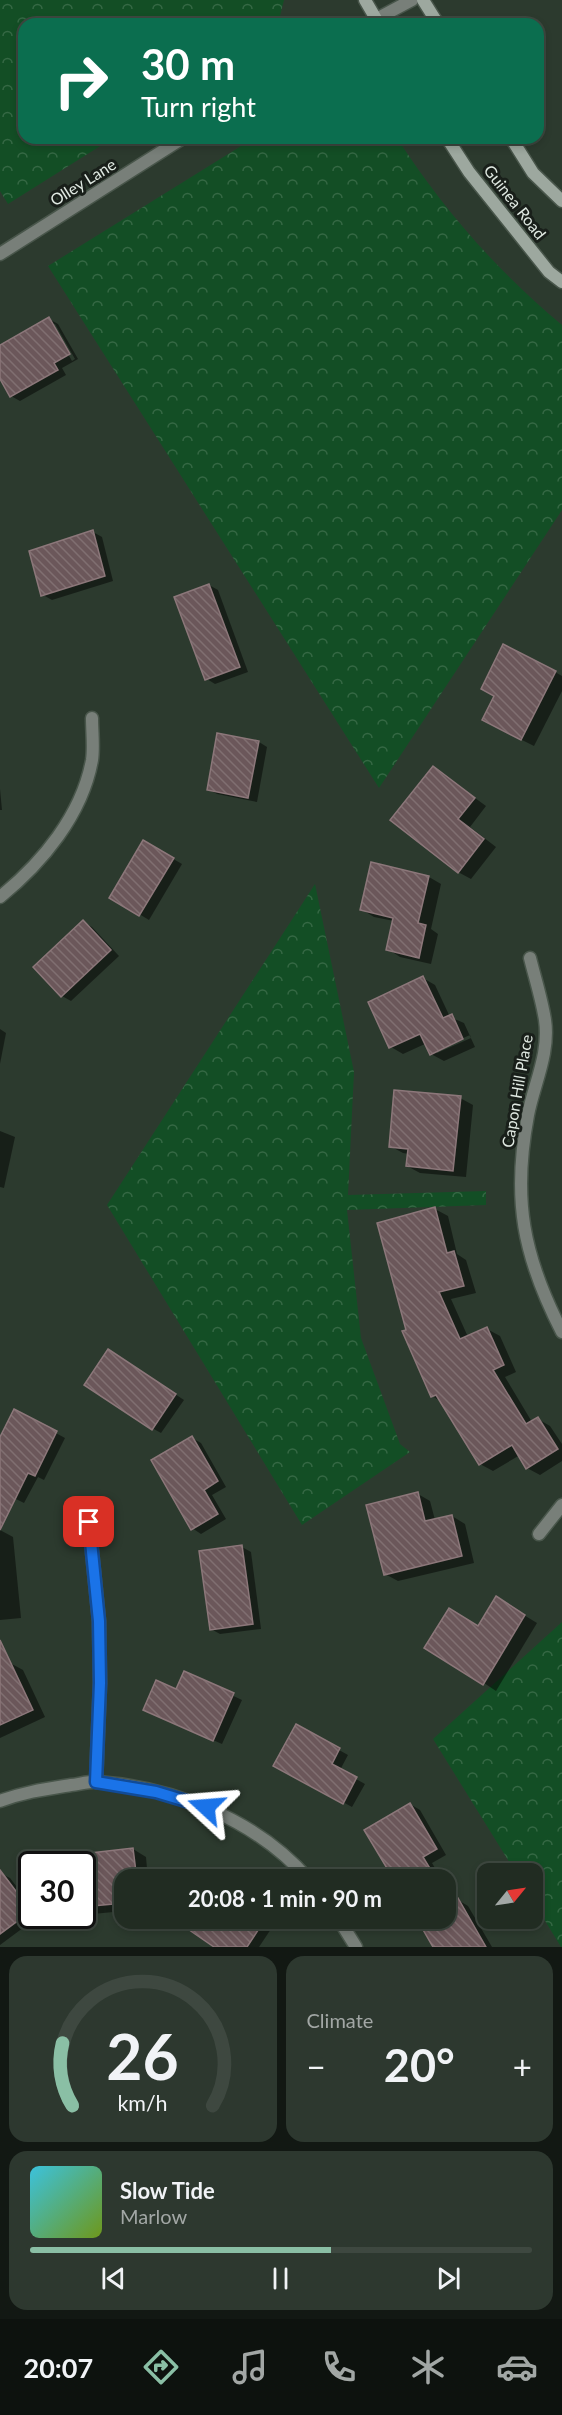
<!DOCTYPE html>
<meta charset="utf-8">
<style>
:root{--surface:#212c22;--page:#2d382f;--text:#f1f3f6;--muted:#a2a7a5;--line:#3e4840;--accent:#8abfa5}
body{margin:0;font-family:Lato,sans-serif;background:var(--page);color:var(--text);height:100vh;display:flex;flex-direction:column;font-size:22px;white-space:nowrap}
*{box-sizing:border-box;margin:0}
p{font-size:20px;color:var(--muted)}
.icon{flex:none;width:33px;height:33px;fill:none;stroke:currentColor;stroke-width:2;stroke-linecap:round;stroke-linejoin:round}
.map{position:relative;height:1947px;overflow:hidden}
.sheet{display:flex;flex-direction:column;gap:9px;padding:9px;background:#121813;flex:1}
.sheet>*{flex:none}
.banner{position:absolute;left:18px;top:18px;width:526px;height:126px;border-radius:18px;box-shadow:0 3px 9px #0003,0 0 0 2px var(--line);background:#0b6e4f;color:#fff;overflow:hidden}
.needle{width:39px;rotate:60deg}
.buttons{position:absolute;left:477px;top:1863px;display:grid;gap:12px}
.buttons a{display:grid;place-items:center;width:66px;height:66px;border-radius:12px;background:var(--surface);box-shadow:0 3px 9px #0003,0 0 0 2px var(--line);font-size:30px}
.speed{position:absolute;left:18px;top:1851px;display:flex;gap:12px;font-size:30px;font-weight:700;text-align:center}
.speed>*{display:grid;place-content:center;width:78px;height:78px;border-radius:50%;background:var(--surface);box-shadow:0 3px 9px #0003,0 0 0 2px var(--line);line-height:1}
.speed .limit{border:3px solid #111;border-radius:9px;background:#fff;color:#111}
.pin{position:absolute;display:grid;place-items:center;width:51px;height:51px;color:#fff;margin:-26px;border-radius:12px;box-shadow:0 3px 9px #0006}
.me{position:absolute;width:66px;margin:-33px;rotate:289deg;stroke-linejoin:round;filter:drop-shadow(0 0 4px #0008)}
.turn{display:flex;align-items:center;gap:21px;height:126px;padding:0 24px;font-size:27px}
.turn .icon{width:78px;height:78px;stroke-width:2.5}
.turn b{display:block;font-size:42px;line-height:51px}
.big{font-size:45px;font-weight:700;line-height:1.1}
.sheet .tile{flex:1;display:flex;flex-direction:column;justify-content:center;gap:9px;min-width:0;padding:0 21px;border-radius:18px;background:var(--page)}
.sheet .dial{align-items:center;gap:0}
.dial svg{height:156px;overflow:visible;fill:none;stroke:var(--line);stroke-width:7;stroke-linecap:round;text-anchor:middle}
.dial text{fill:var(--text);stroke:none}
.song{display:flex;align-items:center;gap:18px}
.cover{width:72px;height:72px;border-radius:9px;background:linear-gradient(135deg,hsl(190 70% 55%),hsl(80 70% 35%))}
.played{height:6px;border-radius:3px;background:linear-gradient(90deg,var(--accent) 60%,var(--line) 60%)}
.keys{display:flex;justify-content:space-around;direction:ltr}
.heat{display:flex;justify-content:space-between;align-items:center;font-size:33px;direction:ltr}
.sheet .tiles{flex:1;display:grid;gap:9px;grid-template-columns:1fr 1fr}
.tile:last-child{grid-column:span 2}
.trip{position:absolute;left:114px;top:1869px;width:342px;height:60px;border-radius:18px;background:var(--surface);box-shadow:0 3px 9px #0003,0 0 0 2px var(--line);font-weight:700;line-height:60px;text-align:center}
.dock{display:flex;height:96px;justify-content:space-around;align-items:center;background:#0d120e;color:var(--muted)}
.dock .icon{width:42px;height:42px}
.dock .active{color:var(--accent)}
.dock b{font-size:27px;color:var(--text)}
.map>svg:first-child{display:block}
.forest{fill:url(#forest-crowns)}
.shadow{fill:#0007;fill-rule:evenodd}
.building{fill:url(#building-back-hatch);stroke:#8c777a;stroke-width:1.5}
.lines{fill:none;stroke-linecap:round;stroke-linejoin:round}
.minor-casing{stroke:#49564b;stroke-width:15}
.tertiary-casing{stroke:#49564b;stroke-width:15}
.secondary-casing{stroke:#49564b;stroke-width:15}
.minor{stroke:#787f79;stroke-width:12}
.tertiary{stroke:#787f79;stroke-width:12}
.secondary{stroke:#9da89f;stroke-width:12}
.route-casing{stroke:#114b97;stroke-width:15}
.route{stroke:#1a73e8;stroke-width:10}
.labels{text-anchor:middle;stroke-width:6;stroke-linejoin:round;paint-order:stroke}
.street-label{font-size:16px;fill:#e0e9e2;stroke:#191f1a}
</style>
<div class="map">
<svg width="562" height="1947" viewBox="0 0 562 1947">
<defs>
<pattern id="forest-crowns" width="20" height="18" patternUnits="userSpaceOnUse" patternTransform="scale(1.5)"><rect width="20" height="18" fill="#134e25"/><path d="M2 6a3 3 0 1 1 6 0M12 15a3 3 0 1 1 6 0" fill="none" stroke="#356844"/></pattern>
<pattern id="building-back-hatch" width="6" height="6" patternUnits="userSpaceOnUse" patternTransform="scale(1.5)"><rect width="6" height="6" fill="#6b575a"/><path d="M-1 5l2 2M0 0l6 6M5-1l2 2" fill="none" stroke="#806f71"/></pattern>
</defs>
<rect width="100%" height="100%" fill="#2c3a2e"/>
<g class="forest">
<path d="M0,0h284l-6,24h-254v114h89l-105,66 -8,-13z"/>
<path d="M254,138h143c45,70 101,134 165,187v185l-183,278 -331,-522z"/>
<path d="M315,884l39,188 -6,123 138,-4v14l-139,5 14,128 39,106 10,8 -108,73 -195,-320z"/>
<path d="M562,1622v325h-1l-28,-46 -1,-27 -16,-1 -83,-134z"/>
</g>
<g class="shadow">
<path d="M49,319l9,5 20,35 -16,9 4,7 -46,26 -9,-5 -11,-20v-29zM51,324h4l20,35 -3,2z"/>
<path d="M93,532l9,5 11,44 -61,19 -9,-5z"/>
<path d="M209,585l9,5 30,82 -33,12 -8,-5z"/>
<path d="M555,672l7,4v15l-28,55 -38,-19z"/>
<path d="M259,742l8,5 -10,55 -40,-8 -9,-5z"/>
<path d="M434,768l52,38 -16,21 26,20 -25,32 -13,-7z"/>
<path d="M0,789l2,21h-2z"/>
<path d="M144,842l38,22 -33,56 -38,-23z"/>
<path d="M429,877l12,7 -10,45 7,5 -7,30 -31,-7 -12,-8 6,-28 -20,-4 -13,-8z"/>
<path d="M83,922l9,5 27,29 -48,45 -9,-5 -27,-29z"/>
<path d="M423,978l12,7 15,32 14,6 11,24 -31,14 -13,-7 -4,-11 -24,11 -12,-7zM470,1035l1,3 -34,15v-3z"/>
<path d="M0,1029l6,4 -6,31z"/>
<path d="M460,1098l13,7 -7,72 -46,-4 -13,-7 2,-12 -6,-1 -13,-7z"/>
<path d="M0,1131l15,6 -11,51 -4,-1z"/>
<path d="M435,1209l13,7 9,38 9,6 10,33 -25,6 17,38 19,-8 13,7 16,36 -11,5 27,45 6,-3 12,7 12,18v17l-22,14 -13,-7 -7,-13 -27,16 -13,-7 -38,-62 -10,-6 -25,-66z"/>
<path d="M117,1356l67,44 -23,33 -9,-5z"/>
<path d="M15,1411l50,27 -21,42 -6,-3 -14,26 -24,-12v-51z"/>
<path d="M192,1438l9,5 25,44 -14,8 14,24 -25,15 -9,-6z"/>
<path d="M418,1494l12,7 5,19 17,-4 13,8 9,39 -76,18 -13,-7z"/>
<path d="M0,1530l13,7 8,81 -21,2z"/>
<path d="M242,1547l9,5 10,77 -41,5 -9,-5z"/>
<path d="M509,1606l28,17 -41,68 -12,-8 -6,-56z"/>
<path d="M10,1663l13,7 22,47 -45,21v-70z"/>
<path d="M185,1673l57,27 -20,44 -68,-30 23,-23z"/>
<path d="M296,1726l52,29 -8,15 25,14 -13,23 -77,-42z"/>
<path d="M410,1804l10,6 26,45 -14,8 10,17h-47z"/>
<path d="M133,1849l13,8 2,23h-24v31l-42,4v-51h-25v-6z"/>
<path d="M0,1873l10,5 22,29v9h7l-39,29z"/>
<path d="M446,1885l10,16 2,-1 10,6 24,41h-58l-16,-29h28z"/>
<path d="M256,1918l15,11 -12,18h-43z"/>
</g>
<g class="building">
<path d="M49,317l21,37 -16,9 4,7 -48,27 -10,-18v-34z"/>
<path d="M93,530l12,46 -64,20 -12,-45z"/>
<path d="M209,584l31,83 -35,13 -31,-83z"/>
<path d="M503,644l53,27 -35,69 -39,-20 12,-24 -13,-7z"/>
<path d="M217,733l42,8 -11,57 -41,-8z"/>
<path d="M433,766l42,32 -17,21 26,20 -26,34 -68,-53z"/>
<path d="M143,840l31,18 -35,58 -30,-18z"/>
<path d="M371,862l58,14 -11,47 8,2 -7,33 -33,-8 7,-32 -33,-8z"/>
<path d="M83,920l28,30 -50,47 -28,-30z"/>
<path d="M423,976l20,42 9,-4 11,25 -33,16 -10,-21 -31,14 -21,-46z"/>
<path d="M394,1090l67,6 -8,75 -47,-5 2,-17 -19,-2z"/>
<path d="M435,1207l12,46 7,-2 10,35 -25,6 21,47 27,-12 17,38 -11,5 33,54 12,-7 20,32 -32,20 -14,-24 -33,20 -43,-70 -5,2 -29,-66 4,-1 -29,-107z"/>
<path d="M108,1349l68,45 -24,36 -68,-45z"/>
<path d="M14,1409l43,22 -22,45 -7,-3 -28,57v-93z"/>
<path d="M192,1436l26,45 -14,9 14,24 -27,16 -40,-70z"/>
<path d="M418,1492l7,29 27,-6 10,41 -78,19 -18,-70z"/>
<path d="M242,1545l11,79 -43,6 -11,-79z"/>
<path d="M496,1596l29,19 -42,70 -59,-37 25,-40 29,18z"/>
<path d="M0,1640l33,70 -33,15z"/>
<path d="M184,1671l50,22 -21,48 -70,-31 13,-30 20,9z"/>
<path d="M296,1724l44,24 -8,16 25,13 -14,27 -70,-38z"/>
<path d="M410,1803l27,46 -14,8 14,23h-43l-30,-50z"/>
<path d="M133,1848l4,32h-13v23l-42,4v-53z"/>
<path d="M0,1870l31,41 -31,23z"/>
<path d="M458,1898l28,49h-53l-15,-26 5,-3h23v-12z"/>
<path d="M172,1918h94l-19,29h-33z"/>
</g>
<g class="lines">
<defs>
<g id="minor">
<path d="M0,897c42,-34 82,-82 92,-137 2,-13 0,-28 0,-42"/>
<path d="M530,958c5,20 12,42 15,62 5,33 -11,64 -17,95 -16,84 -5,141 34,217"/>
<path d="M89,1522l10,99 1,62 -4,99"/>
<path d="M539,1534l23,-29"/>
<path d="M0,1801c24,-9 46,-12 71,-16 9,-1 19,-4 27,-3 78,6 159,38 211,98"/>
<path d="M338,1918l18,29"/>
</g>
<g id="tertiary">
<path d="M367,24l45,-24"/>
<path d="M0,254l183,-116"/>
</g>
<g id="secondary">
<path d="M365,0l14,24"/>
<path d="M423,0l15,24"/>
<path d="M447,138l22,34 80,100 13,10"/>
<path d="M511,138l22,35 29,28"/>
</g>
</defs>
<use href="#minor" class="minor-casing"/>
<use href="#tertiary" class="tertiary-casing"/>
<use href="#secondary" class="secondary-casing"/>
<use href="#minor" class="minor"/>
<use href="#tertiary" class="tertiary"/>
<use href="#secondary" class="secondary"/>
</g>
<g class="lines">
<defs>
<path id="route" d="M89,1522l10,99 1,62 -4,99 60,10 50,15"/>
</defs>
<use href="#route" class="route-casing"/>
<use href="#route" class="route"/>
</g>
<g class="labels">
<g class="street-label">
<text transform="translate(83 182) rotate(-32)" y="6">Olley Lane</text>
<text transform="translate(515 202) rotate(52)" y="6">Guinea Road</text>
<text transform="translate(517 1091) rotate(-80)" y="6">Capon Hill Place</text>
</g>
</g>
</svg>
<div class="buttons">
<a><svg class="needle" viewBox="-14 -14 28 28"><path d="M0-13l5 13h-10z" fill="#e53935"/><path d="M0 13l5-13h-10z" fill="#a2a7a5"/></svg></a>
</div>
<div class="speed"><div class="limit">30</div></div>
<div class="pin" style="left:89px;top:1522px;background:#d93025"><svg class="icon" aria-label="arrive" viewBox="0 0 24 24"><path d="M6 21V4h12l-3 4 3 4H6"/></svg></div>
<svg class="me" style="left:206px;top:1807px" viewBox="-20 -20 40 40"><path d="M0-17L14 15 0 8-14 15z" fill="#1a73e8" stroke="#fff" stroke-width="4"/></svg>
<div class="trip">20:08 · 1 min · 90 m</div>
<div class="banner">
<div class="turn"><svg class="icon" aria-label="right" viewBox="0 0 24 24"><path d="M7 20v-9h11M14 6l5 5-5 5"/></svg><div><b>30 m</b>Turn right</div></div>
</div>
</div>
<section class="sheet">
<div class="tiles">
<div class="tile dial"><svg viewBox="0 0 100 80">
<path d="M14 69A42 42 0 1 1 86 69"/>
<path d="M14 69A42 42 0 0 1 9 37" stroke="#8abfa5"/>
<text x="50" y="56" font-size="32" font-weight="700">26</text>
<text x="50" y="72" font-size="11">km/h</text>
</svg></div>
<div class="tile"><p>Climate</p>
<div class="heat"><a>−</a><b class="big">20°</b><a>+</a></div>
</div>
<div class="tile">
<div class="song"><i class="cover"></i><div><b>Slow Tide</b><p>Marlow</p></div></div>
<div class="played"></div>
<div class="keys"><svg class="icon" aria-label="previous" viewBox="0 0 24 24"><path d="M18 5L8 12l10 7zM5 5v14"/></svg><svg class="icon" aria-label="pause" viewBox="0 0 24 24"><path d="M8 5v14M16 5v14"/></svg><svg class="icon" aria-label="next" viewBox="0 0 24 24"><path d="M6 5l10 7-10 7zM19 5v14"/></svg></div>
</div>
</div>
</section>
<nav class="dock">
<b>20:07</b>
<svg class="icon active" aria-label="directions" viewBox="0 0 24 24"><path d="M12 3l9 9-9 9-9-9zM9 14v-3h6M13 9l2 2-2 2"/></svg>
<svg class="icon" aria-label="music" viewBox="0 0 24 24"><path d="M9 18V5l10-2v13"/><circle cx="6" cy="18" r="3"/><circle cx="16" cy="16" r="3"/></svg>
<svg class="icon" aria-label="phone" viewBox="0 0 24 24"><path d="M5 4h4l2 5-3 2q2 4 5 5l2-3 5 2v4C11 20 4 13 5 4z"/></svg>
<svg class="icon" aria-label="climate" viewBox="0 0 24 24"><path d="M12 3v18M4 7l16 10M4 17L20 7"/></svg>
<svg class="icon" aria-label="car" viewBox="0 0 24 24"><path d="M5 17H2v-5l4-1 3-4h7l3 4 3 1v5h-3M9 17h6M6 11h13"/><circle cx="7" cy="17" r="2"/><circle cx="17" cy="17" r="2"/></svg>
</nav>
